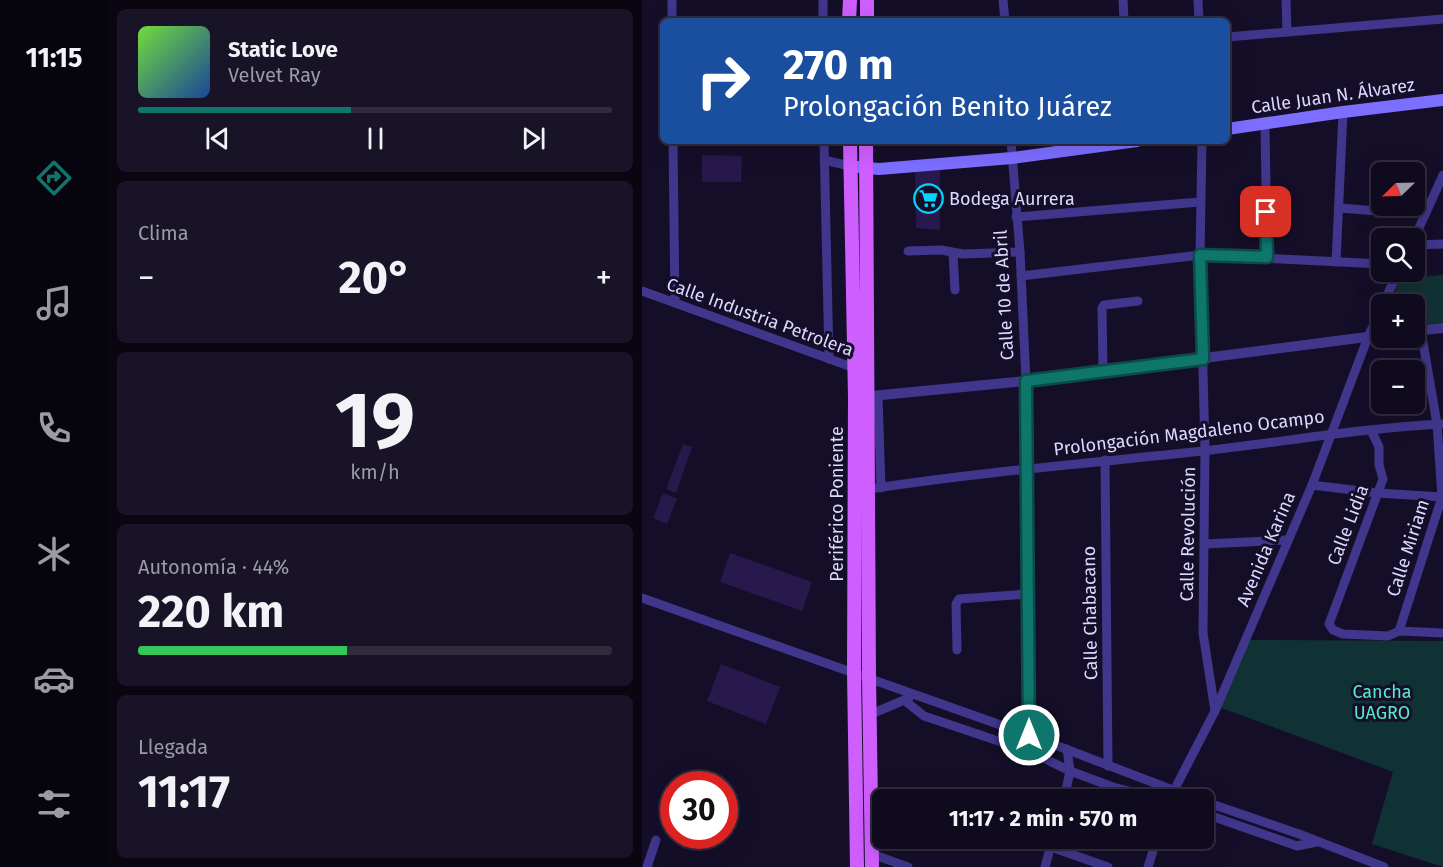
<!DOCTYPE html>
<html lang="es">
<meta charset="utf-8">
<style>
:root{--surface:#100a1f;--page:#191328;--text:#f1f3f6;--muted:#9c9aa4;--line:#302b3d;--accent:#0f766e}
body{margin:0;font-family:"Fira Sans",sans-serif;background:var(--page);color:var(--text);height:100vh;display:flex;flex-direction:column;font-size:22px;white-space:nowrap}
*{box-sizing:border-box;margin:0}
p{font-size:20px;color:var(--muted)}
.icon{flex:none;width:33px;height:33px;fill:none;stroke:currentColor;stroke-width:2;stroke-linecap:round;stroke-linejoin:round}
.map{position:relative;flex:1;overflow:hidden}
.side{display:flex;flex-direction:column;gap:9px;padding:9px;background:#090611;width:534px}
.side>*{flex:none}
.guide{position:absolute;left:18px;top:18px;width:570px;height:126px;border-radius:9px;box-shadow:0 6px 24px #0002,0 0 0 2px var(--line);background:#1a4fa0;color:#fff;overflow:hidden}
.needle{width:39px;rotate:247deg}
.buttons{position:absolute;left:729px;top:162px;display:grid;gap:12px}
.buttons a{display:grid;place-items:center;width:54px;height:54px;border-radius:9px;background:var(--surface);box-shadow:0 6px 24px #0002,0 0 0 2px var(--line);font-size:30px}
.speed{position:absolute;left:18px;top:771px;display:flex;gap:12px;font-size:30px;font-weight:700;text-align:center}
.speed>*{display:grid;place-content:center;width:78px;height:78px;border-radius:50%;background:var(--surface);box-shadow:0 6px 24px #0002,0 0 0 2px var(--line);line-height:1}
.speed .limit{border:9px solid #d22;background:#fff;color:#111}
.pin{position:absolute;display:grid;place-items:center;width:51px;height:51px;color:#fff;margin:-26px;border-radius:12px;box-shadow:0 3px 9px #0006}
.me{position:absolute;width:66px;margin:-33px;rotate:0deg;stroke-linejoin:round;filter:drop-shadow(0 0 4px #0008)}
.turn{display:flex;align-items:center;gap:21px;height:126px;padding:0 24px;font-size:27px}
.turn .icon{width:78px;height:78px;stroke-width:2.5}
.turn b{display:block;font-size:42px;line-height:51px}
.big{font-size:45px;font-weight:700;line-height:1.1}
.side .tile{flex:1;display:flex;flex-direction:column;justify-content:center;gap:9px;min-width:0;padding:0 21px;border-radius:9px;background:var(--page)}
.side .dial{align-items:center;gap:0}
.dial b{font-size:78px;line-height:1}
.song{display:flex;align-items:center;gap:18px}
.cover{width:72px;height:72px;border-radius:9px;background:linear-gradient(135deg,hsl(100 70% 55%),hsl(220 70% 35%))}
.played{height:6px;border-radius:3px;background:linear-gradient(90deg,var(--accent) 45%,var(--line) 45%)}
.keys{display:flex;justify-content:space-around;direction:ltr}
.heat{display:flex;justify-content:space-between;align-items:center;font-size:33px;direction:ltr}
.charge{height:9px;border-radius:4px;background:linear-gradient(90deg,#34c759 44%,var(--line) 0)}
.trip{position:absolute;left:230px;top:789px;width:342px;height:60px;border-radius:9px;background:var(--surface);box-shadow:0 6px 24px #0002,0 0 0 2px var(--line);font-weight:700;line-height:60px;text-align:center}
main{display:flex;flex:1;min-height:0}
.dock{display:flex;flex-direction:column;width:108px;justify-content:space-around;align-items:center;background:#06040c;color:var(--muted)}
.dock .icon{width:42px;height:42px}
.dock .active{color:var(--accent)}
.dock b{font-size:27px;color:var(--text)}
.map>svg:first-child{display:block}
.green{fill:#113234}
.building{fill:#27194c}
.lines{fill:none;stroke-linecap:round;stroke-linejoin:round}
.minor{stroke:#40368b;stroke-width:9}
.tertiary{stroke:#40368b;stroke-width:10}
.secondary{stroke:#7c6eff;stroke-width:12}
.primary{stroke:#cf5eff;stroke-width:14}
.route-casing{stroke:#0a4d48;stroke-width:15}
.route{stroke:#0f766e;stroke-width:10}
.labels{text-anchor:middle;stroke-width:6;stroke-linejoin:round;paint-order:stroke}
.street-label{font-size:18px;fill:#ded7ff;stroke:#150e29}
.poi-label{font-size:18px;fill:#ded7ff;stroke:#150e29;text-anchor:start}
.park-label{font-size:18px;fill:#5ae8cf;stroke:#150e29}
</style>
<main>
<nav class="dock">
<b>11:15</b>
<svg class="icon active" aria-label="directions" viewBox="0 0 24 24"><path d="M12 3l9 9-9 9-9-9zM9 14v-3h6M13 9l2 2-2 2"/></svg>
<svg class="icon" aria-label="music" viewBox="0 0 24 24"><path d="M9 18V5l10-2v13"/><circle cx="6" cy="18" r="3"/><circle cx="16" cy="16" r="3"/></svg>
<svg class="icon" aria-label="phone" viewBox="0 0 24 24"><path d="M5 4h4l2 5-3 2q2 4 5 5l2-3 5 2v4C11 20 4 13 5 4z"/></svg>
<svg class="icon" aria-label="climate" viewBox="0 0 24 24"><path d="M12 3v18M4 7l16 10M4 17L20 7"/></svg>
<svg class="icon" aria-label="car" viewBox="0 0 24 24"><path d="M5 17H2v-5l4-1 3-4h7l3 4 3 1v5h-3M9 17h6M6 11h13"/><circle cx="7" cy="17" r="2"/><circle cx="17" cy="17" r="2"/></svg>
<svg class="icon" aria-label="filters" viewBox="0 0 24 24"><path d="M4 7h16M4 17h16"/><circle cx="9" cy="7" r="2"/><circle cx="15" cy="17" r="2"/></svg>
</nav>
<section class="side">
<div class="tile">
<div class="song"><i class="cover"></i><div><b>Static Love</b><p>Velvet Ray</p></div></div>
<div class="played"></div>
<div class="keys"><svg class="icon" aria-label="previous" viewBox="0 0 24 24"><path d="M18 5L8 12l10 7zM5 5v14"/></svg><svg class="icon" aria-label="pause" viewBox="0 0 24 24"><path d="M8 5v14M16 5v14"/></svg><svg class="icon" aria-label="next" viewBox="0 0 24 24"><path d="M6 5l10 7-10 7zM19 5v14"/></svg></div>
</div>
<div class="tile"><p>Clima</p>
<div class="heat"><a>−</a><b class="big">20°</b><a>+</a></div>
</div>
<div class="tile dial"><b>19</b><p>km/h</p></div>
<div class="tile"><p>Autonomía · 44%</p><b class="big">220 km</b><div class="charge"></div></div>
<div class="tile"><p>Llegada</p><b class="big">11:17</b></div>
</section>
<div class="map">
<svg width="801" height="867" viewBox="0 0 801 867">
<rect width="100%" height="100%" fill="#150e29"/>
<g class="green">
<path d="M801,275v48l-28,2 -1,-21h-23l8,-25z"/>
<path d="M606,640l195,1v226l-71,-23 21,-72 -174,-65z"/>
</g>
<g class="building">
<path d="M60,155l40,1 -1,26h-39z"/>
<path d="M298,168v62l-24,-2 -1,-58z"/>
<path d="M41,444l9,3 -16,46 -10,-4z"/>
<path d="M21,493l14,6 -10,25 -14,-6z"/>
<path d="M88,553l82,29 -10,29 -82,-29z"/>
<path d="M79,664l59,23 -14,37 -59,-23z"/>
</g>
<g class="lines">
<g class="minor">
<path d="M30,0v21"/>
<path d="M361,0l2,21"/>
<path d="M481,0l1,21"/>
<path d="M556,0l1,21"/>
<path d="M644,0l1,32"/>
<path d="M181,21v-21"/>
<path d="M585,37l216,-18"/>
<path d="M623,123l2,134"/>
<path d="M31,141l2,162"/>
<path d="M182,141l5,218"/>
<path d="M369,141l9,111 6,129 3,354"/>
<path d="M560,141l-2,114 5,195 -2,183 12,78"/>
<path d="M182,160l26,6"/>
<path d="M698,208l49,4"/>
<path d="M374,217l184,-15"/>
<path d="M772,239l29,-64"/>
<path d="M772,245l29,-1"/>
<path d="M266,251l33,-1 22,4 57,-2"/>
<path d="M311,253l2,37"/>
<path d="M694,262l7,-150"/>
<path d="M379,276l179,-21 182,9"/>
<path d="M0,291l218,79"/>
<path d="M741,304l15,-32"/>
<path d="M461,371l-1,-63 2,-3 34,-4"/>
<path d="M236,396l3,92"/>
<path d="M729,430l8,17v18l4,14 -54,145 4,6 10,4 45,2 11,-5 44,2"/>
<path d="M463,460l3,306"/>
<path d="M670,485l65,8 66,4"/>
<path d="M227,489c111,-17 222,-26 334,-38 80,-9 159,-23 240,-27"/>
<path d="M563,544l82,-4"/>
<path d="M0,598l387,137 170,65"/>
<path d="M757,631l43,-134 -5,-73 -16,-93"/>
<path d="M315,650l-1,-46 3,-5 69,-5"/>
<path d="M262,700l20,16 107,36 39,19 43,16 48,12"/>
<path d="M227,715l40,-17"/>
<path d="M422,800l6,-29 -3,-22"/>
<path d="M527,800l46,-89 97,-226 56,-148 14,-30"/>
<path d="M561,801l96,33 85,33"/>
<path d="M561,813l94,33 20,-4"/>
<path d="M383,838l83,29"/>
<path d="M230,854l36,13"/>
<path d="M5,867l9,-27"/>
<path d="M403,867l8,-29"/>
<path d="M506,867l9,-29"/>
</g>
<g class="tertiary">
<path d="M772,331l29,-3"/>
<path d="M219,397l165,-16 356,-46"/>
</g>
<g class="secondary">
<path d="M585,129l116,-17 100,-12"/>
<path d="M216,167l21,2 133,-11 125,-17"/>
</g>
<g class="primary">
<path d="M207,21l1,-21"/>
<path d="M225,21v-21"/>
<path d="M208,141l5,256 -1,275 3,195"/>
<path d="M224,141l3,536 3,190"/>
</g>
</g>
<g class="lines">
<defs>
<path id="route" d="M387,735l-3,-354 177,-22 -3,-104 67,2 -1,-45"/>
</defs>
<use href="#route" class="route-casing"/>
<use href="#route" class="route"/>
</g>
<defs>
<symbol id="supermarket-ring" viewBox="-11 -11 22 22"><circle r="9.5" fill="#150e29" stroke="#03d3ff" stroke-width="1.5"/><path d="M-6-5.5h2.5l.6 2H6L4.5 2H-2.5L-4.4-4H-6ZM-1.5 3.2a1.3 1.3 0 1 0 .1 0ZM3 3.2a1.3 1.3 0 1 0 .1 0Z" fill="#03d3ff"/></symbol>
</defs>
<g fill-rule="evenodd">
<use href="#supermarket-ring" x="270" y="182" width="33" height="33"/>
</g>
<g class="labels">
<g class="street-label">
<text transform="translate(691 96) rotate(-8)" y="6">Calle Juan N. Álvarez</text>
<text transform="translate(362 295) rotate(-93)" y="6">Calle 10 de Abril</text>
<text transform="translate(118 317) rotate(20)" y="6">Calle Industria Petrolera</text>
<text transform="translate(547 433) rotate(-7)" y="6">Prolongación Magdaleno Ocampo</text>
<text transform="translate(195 504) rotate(-90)" y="6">Periférico Poniente</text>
<text transform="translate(706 525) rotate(-69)" y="6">Calle Lidia</text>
<text transform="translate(546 534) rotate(-89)" y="6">Calle Revolución</text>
<text transform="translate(766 548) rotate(-72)" y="6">Calle Miriam</text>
<text transform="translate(624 549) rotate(-67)" y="6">Avenida Karina</text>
<text transform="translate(448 613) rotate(-91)" y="6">Calle Chabacano</text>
</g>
<g class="poi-label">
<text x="307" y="205">Bodega Aurrera</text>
</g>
<g class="park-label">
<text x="740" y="698">Cancha<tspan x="740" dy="21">UAGRO</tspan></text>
</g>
</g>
</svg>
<div class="buttons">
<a><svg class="needle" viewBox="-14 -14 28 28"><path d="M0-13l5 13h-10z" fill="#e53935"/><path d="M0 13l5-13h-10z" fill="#9c9aa4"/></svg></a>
<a><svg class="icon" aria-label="search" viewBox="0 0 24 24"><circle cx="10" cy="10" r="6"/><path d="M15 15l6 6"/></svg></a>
<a>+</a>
<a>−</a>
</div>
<div class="speed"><div class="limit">30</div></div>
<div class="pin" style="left:624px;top:212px;background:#d93025"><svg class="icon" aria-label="arrive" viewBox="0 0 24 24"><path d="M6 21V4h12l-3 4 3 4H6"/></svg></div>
<svg class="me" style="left:387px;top:735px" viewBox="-20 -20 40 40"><circle r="17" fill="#0f766e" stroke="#fff" stroke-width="3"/><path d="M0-11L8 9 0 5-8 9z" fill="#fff"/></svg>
<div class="trip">11:17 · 2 min · 570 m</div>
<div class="guide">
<div class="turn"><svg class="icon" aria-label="right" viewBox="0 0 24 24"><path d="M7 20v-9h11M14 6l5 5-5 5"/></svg><div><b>270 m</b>Prolongación Benito Juárez</div></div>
</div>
</div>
</main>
